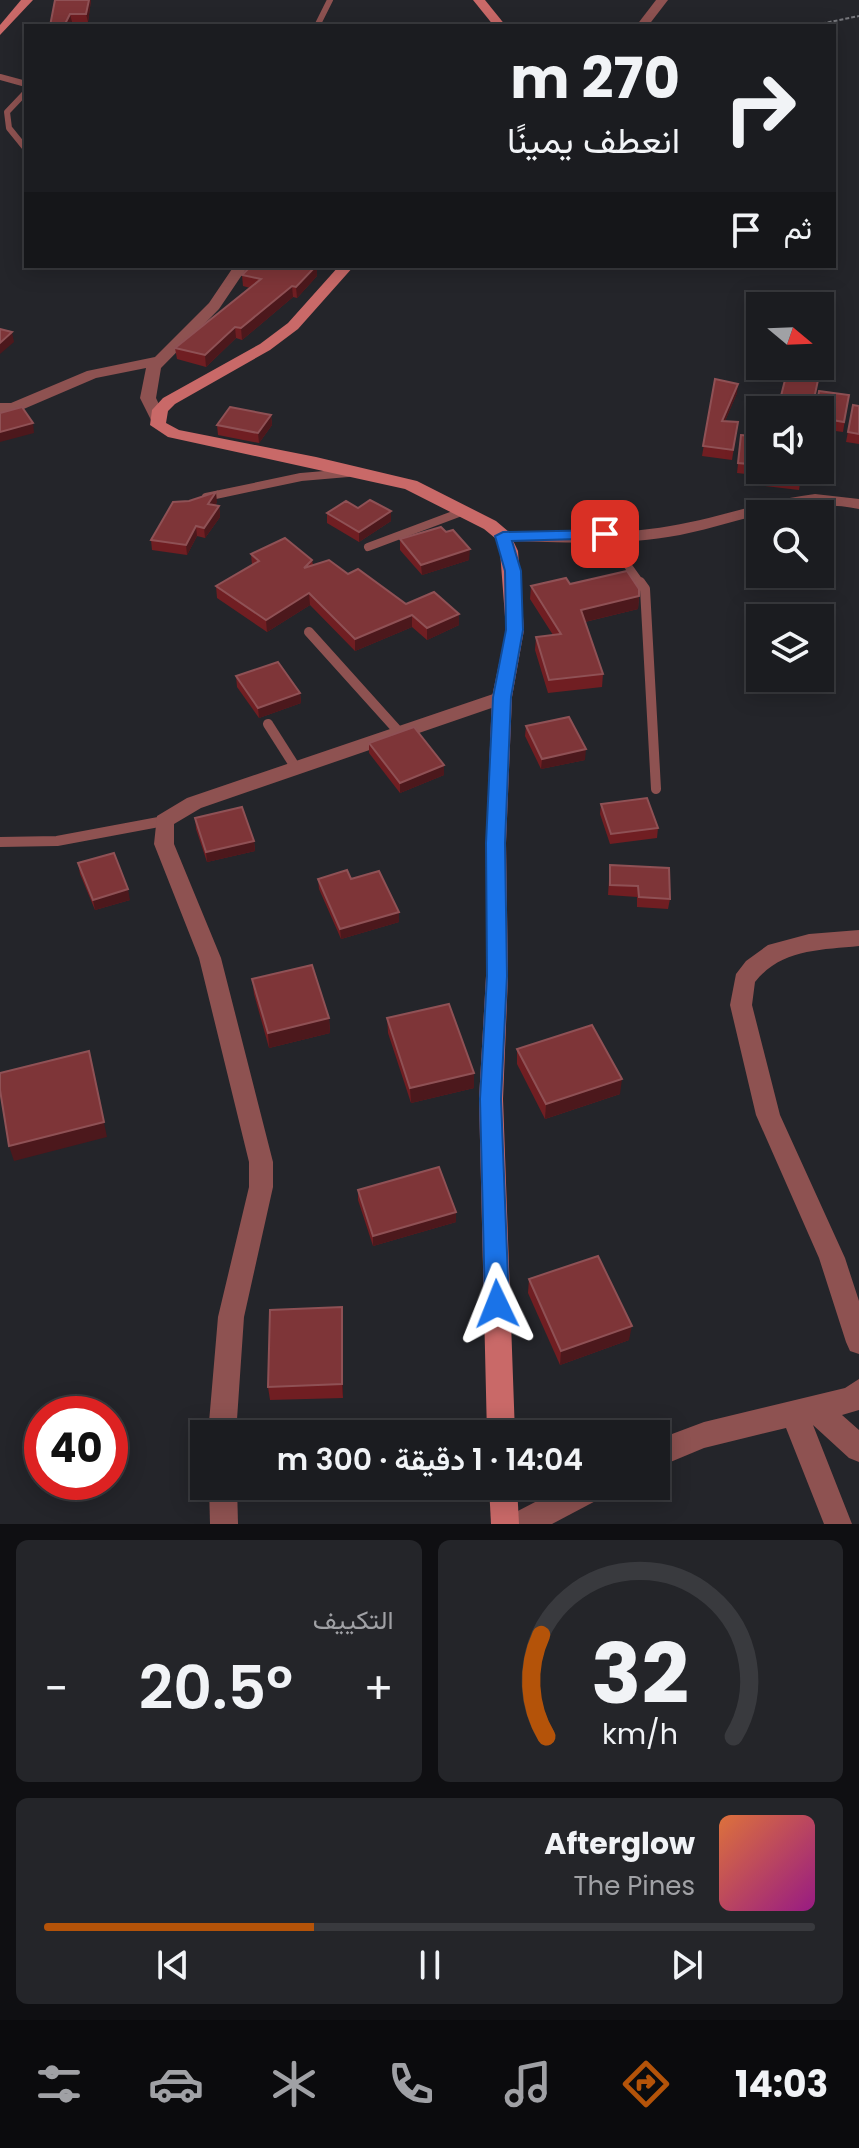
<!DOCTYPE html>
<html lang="ar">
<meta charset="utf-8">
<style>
:root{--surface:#1b1c20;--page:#242529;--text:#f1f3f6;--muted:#a0a1a5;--line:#393a3e;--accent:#b45309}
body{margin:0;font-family:Poppins,Vazirmatn,sans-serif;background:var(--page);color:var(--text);direction:rtl;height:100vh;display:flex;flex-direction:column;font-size:30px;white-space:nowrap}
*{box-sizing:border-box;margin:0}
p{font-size:26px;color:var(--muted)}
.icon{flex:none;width:44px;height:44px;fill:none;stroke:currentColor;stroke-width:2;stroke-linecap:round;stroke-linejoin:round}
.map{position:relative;height:1524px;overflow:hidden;direction:ltr}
.details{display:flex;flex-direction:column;gap:16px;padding:16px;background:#0f0f12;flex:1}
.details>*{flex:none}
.guide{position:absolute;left:24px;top:24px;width:812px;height:244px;border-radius:0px;box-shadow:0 4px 20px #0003,0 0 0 2px var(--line);direction:rtl;background:#1b1c20;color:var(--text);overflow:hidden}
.needle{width:52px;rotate:109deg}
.buttons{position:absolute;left:746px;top:292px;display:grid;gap:16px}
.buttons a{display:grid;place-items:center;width:88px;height:88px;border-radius:0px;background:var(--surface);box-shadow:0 4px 20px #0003,0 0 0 2px var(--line);font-size:40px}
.speed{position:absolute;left:24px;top:1396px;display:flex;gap:16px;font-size:40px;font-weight:700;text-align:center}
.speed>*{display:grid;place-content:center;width:104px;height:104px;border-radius:50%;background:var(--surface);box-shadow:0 4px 20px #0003,0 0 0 2px var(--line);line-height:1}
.speed .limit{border:12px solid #d22;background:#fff;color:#111}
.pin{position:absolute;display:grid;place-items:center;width:68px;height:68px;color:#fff;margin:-34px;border-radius:16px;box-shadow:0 4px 12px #0006}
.me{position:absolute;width:88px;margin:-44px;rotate:358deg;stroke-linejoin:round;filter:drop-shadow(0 0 6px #0008)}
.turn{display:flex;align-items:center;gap:28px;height:168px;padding:0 24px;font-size:36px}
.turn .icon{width:104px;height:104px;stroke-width:2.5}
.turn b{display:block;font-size:56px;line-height:68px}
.then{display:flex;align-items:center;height:76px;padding:0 24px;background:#0003;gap:16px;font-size:30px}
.big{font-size:60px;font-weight:600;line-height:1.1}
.details .card{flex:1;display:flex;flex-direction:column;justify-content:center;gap:12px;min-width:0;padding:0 28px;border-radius:12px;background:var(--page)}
.details .dial{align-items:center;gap:0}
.dial svg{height:208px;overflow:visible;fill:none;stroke:var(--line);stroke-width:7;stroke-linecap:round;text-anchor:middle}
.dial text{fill:var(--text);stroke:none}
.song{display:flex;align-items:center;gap:24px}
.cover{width:96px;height:96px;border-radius:12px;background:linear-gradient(135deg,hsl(20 70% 55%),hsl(310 70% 35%))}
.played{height:8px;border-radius:4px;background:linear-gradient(90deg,var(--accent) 35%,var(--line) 35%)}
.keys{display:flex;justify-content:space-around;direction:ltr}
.heat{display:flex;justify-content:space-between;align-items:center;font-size:44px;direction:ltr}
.details .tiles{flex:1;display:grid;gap:16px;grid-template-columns:1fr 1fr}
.card:last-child{grid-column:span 2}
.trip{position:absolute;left:190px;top:1420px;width:480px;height:80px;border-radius:0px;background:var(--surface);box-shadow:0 4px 20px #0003,0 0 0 2px var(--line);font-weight:600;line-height:80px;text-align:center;direction:rtl}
.tabs{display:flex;height:128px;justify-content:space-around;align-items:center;background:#0b0b0d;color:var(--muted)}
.tabs .icon{width:56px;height:56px}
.tabs .active{color:var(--accent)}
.tabs b{font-size:36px;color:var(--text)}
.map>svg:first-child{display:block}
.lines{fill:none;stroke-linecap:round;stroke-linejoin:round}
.path{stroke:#76777c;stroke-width:2;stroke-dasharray:4 2;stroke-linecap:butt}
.lane-far2{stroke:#8e5251;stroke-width:6}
.lane-far1{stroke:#8e5251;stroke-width:8}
.lane{stroke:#8e5251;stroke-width:10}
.street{fill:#8e5251;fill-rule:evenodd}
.secondary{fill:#c96968;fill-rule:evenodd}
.wall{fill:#701e22}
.shaded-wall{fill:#4c181c}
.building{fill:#7e3538;stroke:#8f5155;stroke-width:2}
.route{fill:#1a73e8;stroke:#114b97;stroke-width:2}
</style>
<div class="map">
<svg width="859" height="1524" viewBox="0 0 859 1524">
<rect width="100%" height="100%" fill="#24252a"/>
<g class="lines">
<path class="path" d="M810,26l49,-10"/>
<g class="lane-far2">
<path d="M317,26l13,-26"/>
<path d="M0,77l26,7"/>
<path d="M26,92l-19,20 2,16 17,21"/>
</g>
<g class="lane-far1">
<path d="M206,497l95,-20 47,-4"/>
<path d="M605,534l36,50"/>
<path d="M368,547l96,-36"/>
</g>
<g class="lane">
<path d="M640,582l5,7 11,200"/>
<path d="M309,632l90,100"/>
<path d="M268,724l28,44"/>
<path d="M0,842l57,-1 107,-20"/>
</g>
<g class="street">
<path d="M656,0h12l-20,26h-12z"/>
<path d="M234,266h14l-29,43 -58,59 -5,30 9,19 -2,3h-12l-11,-22 6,-30 -50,10 -77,33 -19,2v-10h11l76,-32 68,-14 54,-54z"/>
<path d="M815,494l44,5v10c-66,-14 -127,18 -191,28 -54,9 -110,5 -165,4l-9,-5 9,-5c55,0 112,5 167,-5 49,-8 95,-26 145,-32z"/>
<path d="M502,691l10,6 -3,5 -308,106 -27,16v20l47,114 52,204v25l-29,130 -8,117h-28l10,-117 31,-130v-25l-50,-204 -45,-114 3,-28 30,-18z"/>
<path d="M859,930v16c-39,4 -78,3 -104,36l-3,23 28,110 65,143 14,43v53l-9,-3 -4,-9 -27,-84 -63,-143 -26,-110 6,-31 10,-13 22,-16 41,-11z"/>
<path d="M859,1379v31l-17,5 17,15v32l-10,-4 -36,-33 39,99h-28l-38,-96 -82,20 -48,20v-28l48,-18 141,-34z"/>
<path d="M209,1486h28l1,38h-28z"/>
<path d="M566,1486h43l-4,10 -53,28h-44l4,-10z"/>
</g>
<g class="secondary">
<path d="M21,0h12l-33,35v-10z"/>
<path d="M473,0h12l21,26h-12z"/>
<path d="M339,266h15l-56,63 -28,21 -95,54 -7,7 -2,12 13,7 137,27 101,24 79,40 13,11 9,19 6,79 -12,67 -6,146 2,133 -5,123 12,335h-28l-8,-335 7,-123v-133l6,-146 14,-67 -6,-79 -5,-13 -11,-9 -79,-40 -237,-52 -18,-12 2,-15 11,-12 97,-54 28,-21z"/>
<path d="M489,1486h28l2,38h-28z"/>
</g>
</g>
<g class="wall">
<path d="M55,0h36l-3,22h-16z"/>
<path d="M251,266h66v10l-20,22 -4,-1 -51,43 -6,-2 -30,29 -29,-8 -2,-11 75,-60 -7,-2 -1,-11z"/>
<path d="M786,376l32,4 -6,30h-33z"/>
<path d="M715,379l22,14 -12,28 13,1 -6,38 -30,-4z"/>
<path d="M849,395l-6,37 -23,-3v-19z"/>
<path d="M853,405l6,1v38l-13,-2z"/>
<path d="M271,415l1,10 -13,18 -41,-8 -1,-10z"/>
<path d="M741,435l19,2v33h6l-1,6 -28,-3z"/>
<path d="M768,470h34l-3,20 -34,-4z"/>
<path d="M217,502l-2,4h4l1,11 -15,21 -8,-2 -10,19 -35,-5 -1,-10z"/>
<path d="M358,508l33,3v10l-32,21 -32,-19v-10z"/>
<path d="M400,539l69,21 -47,15 -22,-25z"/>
<path d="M251,554l61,6 1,5 35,9 58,30 53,10v11l-32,15 -15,-13 -57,24 -45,-46 -43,27 -50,-34 -1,-12 36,-21z"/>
<path d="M531,586l108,10 -1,13 -53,13 18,52 -1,13 -54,6 -13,-43 1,-13 17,-2 -23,-36z"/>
<path d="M236,676l64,17 1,10 -42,15 -22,-31z"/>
<path d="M526,726l59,34 -44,9 -16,-33z"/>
<path d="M369,743l75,22v10l-44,18 -31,-40z"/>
<path d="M601,804l57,24 -1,10 -47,6 -10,-30z"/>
<path d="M195,818l59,23 1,10 -48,11 -11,-33z"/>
<path d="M78,863l52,37 -35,10 -15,-36z"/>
<path d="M610,865l60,34 -2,10 -31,-2v-10l-29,-2z"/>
<path d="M318,879h33l48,33v10l-58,17 -22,-50z"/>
<path d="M252,979l77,39 1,15 -61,15 -15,-54z"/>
<path d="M387,1018l87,55v15l-63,15 -23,-70z"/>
<path d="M517,1049l103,45 -75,25 -28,-55z"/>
<path d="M358,1190l98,22v10l-83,24 -15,-46z"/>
<path d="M529,1279l100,61 -69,25 -32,-72z"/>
<path d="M342,1307l1,91 -73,2 -2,-13z"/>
</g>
<g class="shaded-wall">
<path d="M89,0h2l-3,22 -2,-8z"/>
<path d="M70,14l2,8 -2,4h-6z"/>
<path d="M316,266h1v10l-20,22 -1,-11z"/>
<path d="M292,286l1,11 -51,43 -1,-12z"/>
<path d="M235,327l1,11 -30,29 -1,-12z"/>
<path d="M12,332l2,10 -14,12v-11z"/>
<path d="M738,384l-1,9 -16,37 1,-9z"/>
<path d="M271,415l1,10 -13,18 -1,-10z"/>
<path d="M33,423l1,10 -34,9v-10z"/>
<path d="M216,492l1,10 -8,13 -1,-11z"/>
<path d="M219,506l1,11 -15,21 -1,-10z"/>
<path d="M391,511v10l-32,21v-10z"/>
<path d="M196,526l1,10 -10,19 -1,-10z"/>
<path d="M470,549l-1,11 -47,15 -1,-10z"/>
<path d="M309,593l1,12 -43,27 -1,-12z"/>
<path d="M639,596l-1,13 -58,14 1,-13z"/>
<path d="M459,614v11l-32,15v-12z"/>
<path d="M412,615v12l-57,24v-12z"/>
<path d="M300,693l1,10 -42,15 -1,-10z"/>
<path d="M586,749l-1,11 -44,9 1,-10z"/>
<path d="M444,765v10l-44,18v-10z"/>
<path d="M254,841l1,10 -48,11 -1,-10z"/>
<path d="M128,889l2,11 -35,10 -2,-10z"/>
<path d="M399,912v10l-58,17 -1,-10z"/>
<path d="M329,1018l1,15 -61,15 -1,-15z"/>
<path d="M89,1051l18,86 -93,24 -5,-15z"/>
<path d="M474,1073v15l-63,15 -1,-15z"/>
<path d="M622,1079l-2,15 -75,25 1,-15z"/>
<path d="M456,1212v10l-83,24v-10z"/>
<path d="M342,1307l1,14v77l-1,-14z"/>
<path d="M632,1326l-3,14 -69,25 1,-14z"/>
</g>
<g class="building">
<path d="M55,0h34l-3,14h-16l-6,12h-14z"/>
<path d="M251,266h65l-20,21 -4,-1 -51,42 -6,-1 -30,28 -30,-7 86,-69 -19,-4z"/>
<path d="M0,329l12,3 -12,11z"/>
<path d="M786,376l32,4 -5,24 -33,-4z"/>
<path d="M715,379l23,5 -16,37 16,1 -5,28 -30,-4z"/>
<path d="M819,391l30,4 -5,27 -24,-4v-8h-4z"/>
<path d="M853,405l6,1v28l-11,-2z"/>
<path d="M22,407l11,16 -33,9v-19z"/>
<path d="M230,407l41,8 -13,18 -41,-8z"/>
<path d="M741,435l19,2v28l-22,-2z"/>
<path d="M768,470h34l-1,10 -34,-4z"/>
<path d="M216,492l-8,12 11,2 -15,22 -8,-2 -10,19 -35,-5 22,-38 16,-1z"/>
<path d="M370,500l21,11 -32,21 -32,-19 19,-12 12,7z"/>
<path d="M441,527l5,5 7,-2 17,19 -49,16 -21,-26z"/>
<path d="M285,538l27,22 -8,8 25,-8 19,14 10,-5 48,35 28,-12 25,22 -32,14 -15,-13 -57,24 -46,-46 -43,27 -50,-34 43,-25 -8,-7z"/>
<path d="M627,571l12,18v7l-58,14 22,64 -54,6 -13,-43 25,-3 -30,-48 35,-8 4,6z"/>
<path d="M278,662l22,31 -42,15 -22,-32z"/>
<path d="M569,717l17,32 -44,10 -16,-33z"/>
<path d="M414,727l30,38 -44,18 -31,-40z"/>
<path d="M647,798l11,30 -47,6 -10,-30z"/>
<path d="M242,807l12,34 -48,11 -11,-34z"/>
<path d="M114,853l14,36 -35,11 -15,-37z"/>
<path d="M610,865l59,3 1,31 -31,-2 -1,-11 -28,-1z"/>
<path d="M347,870l4,9 28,-8 20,41 -59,17 -22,-50z"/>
<path d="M312,965l17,53 -61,15 -16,-54z"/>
<path d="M449,1004l25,69 -64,15 -23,-70z"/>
<path d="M592,1025l30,54 -76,25 -29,-55z"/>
<path d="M89,1051l15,71 -95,24 -9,-56v-17z"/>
<path d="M439,1167l17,45 -83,24 -15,-46z"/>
<path d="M598,1256l34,70 -71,25 -32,-72z"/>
<path d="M342,1307v77l-74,3 2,-77z"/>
</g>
<path class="route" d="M605,530l8,4 -2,4 -99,3 9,30 2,59 -12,67 -6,146 2,133 -6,123 8,205 -4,8 -8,3 -9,-3 -3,-8 -5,-205 7,-123 -1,-133 7,-146 13,-67 -1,-59 -10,-35 8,-4z"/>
</svg>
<div class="buttons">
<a><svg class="needle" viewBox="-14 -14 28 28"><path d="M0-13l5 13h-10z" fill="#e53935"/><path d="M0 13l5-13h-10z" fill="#a0a1a5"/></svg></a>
<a><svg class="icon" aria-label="sound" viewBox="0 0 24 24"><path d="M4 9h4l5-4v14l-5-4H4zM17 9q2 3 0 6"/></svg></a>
<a><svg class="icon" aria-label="search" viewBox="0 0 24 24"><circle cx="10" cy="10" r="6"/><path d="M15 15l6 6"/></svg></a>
<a><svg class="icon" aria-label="layers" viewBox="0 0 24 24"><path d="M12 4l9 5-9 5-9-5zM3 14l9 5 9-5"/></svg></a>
</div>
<div class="speed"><div class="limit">40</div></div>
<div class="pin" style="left:605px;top:534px;background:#d93025"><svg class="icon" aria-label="arrive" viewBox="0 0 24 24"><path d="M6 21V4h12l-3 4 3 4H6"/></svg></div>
<svg class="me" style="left:497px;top:1304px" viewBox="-20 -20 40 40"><path d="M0-17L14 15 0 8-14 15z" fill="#1a73e8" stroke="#fff" stroke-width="4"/></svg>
<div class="trip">14:04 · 1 دقيقة · 300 m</div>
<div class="guide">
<div class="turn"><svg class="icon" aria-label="right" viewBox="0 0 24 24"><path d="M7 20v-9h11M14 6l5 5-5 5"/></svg><div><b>270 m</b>انعطف يمينًا</div></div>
<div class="then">ثم<svg class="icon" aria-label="arrive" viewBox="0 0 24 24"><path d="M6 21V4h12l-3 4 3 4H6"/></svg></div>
</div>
</div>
<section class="details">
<div class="tiles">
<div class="card dial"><svg viewBox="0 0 100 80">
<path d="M14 69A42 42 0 1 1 86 69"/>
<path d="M14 69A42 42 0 0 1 12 30" stroke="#b45309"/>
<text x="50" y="56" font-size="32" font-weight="700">32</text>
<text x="50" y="72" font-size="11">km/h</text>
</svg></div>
<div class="card"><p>التكييف</p>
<div class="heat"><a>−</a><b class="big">20.5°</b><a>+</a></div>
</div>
<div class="card">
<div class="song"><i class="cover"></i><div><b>Afterglow</b><p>The Pines</p></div></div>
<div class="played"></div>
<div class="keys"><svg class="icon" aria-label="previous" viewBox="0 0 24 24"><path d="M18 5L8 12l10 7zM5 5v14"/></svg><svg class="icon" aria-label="pause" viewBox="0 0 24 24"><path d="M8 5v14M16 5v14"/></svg><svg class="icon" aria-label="next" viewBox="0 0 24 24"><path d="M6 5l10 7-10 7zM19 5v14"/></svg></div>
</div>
</div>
</section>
<nav class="tabs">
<b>14:03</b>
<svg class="icon active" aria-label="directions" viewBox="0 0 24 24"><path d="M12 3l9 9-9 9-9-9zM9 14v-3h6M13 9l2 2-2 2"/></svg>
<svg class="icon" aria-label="music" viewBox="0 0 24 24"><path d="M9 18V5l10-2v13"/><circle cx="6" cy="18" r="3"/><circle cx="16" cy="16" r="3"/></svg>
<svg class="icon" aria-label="phone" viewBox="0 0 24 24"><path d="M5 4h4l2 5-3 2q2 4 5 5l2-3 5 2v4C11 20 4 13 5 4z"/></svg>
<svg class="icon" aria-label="climate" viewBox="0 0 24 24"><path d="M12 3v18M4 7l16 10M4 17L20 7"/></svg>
<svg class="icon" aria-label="car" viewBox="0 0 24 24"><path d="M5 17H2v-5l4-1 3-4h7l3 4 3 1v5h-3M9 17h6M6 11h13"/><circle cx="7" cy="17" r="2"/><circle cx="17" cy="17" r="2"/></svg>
<svg class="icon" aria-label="filters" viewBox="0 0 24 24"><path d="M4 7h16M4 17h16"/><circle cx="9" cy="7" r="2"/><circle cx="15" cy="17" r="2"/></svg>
</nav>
